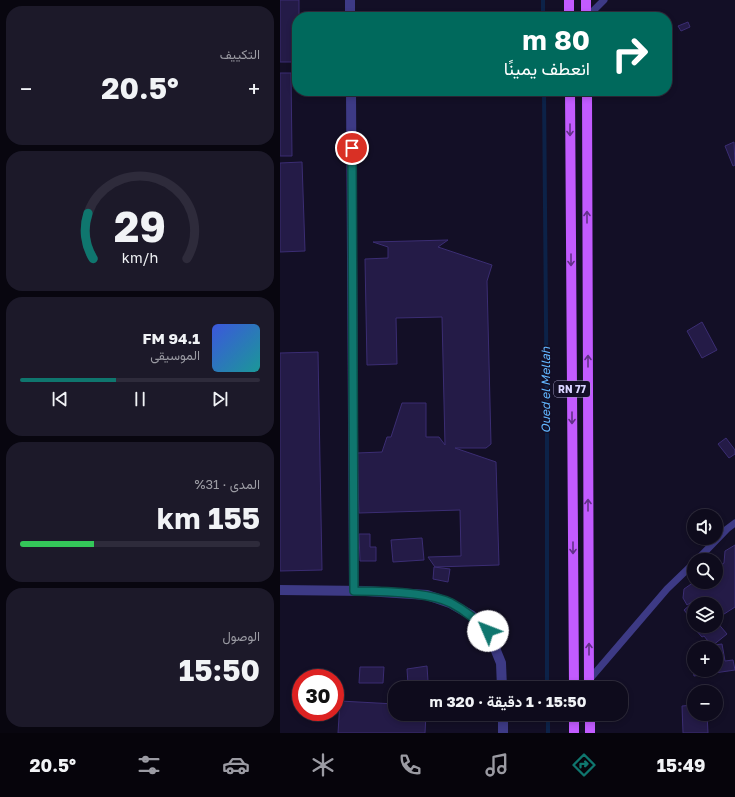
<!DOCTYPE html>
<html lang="ar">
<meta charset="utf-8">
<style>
:root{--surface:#0e0b1c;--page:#1c1929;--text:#f1f3f6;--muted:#9b9ba3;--line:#2e2b3b;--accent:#0f766e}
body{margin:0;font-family:"Golos Text",Vazirmatn,sans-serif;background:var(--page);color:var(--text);direction:rtl;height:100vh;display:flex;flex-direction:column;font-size:15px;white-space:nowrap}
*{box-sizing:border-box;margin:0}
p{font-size:13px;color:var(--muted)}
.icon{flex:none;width:22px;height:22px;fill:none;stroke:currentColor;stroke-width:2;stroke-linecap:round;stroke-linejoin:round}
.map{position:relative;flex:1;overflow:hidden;direction:ltr}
.details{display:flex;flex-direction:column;gap:6px;padding:6px;background:#08060f;width:280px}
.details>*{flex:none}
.banner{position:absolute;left:12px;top:12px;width:380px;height:84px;border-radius:16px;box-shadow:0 2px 6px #0003,0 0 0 1px var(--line);direction:rtl;background:#00695c;color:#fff;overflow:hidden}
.controls{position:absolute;left:407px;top:509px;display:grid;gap:8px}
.controls a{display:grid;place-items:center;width:36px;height:36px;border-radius:50%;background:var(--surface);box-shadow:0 2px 6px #0003,0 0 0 1px var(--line);font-size:20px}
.speed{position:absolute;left:12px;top:669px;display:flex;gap:8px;font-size:20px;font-weight:700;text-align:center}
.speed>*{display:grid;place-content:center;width:52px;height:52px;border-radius:50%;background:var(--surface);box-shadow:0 2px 6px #0003,0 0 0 1px var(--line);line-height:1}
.speed .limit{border:6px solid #d22;background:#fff;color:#111}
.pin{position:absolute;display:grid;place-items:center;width:34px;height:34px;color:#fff;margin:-17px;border:2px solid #fff;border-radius:50%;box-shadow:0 1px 4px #0007}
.me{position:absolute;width:44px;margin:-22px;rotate:314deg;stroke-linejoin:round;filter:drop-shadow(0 0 3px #0008)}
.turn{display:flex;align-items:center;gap:14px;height:84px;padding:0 16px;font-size:18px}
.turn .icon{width:52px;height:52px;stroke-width:2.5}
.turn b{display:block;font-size:28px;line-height:34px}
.big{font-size:30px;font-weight:700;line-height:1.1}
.details .card{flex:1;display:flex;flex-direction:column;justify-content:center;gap:6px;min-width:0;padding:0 14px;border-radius:16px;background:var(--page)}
.details .dial{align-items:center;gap:0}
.dial svg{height:104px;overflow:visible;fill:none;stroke:var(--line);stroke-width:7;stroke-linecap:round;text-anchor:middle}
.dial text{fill:var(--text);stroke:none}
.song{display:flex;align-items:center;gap:12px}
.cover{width:48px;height:48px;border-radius:6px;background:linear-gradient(135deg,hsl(230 70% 55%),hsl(180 70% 35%))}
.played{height:4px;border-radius:2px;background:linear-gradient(90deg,var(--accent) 40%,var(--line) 40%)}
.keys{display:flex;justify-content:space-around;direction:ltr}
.heat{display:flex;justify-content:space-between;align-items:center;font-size:22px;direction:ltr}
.charge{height:6px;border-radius:3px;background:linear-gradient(90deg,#34c759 31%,var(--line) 0)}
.trip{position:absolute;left:108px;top:681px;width:240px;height:40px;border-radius:16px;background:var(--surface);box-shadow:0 2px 6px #0003,0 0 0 1px var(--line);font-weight:700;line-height:40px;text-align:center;direction:rtl}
.tab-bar{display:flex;height:64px;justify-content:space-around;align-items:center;background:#06040b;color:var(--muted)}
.tab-bar .icon{width:28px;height:28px}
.tab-bar .active{color:var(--accent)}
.tab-bar b{font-size:18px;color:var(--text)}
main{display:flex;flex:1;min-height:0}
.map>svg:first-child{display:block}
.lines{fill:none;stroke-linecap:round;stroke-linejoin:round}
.stream{stroke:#0c2248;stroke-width:4}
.building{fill:#241b47;stroke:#3b2d73;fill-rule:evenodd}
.lane{stroke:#3d3a85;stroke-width:7}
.street{stroke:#3d3a85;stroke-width:10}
.primary{stroke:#c25bff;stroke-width:10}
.oneway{stroke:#623188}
.route-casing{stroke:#0a4d48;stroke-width:10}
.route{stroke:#0f766e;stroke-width:7}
.labels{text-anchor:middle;stroke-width:3;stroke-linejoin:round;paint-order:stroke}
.shield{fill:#130f26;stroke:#9e99be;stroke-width:1}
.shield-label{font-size:10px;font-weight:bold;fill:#d9d4ff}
.water-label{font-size:12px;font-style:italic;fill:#62b6ff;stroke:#130f26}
</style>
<main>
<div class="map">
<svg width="455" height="733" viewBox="0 0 455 733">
<rect width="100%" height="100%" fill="#130f26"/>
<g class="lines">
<g class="stream">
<path d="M263,0v17"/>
<path d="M264,91l3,346v251"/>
<path d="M268,714v19"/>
</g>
</g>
<g class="building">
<path d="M0,0h19v17h-2v45h-17z"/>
<path d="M408,22l2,5 -9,4 -3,-5z"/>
<path d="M0,73h11l1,83h-12z"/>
<path d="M454,142l1,23 -2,1 -8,-20z"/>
<path d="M22,162l3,89 -25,1v-89z"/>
<path d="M168,240l-10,7 54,18 -5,16 4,163 -5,4h-31l41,14 3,103 -64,2 -7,-10 33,-1 -1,-46 -101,3 -2,-60 25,-1 5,-15h4l11,-34h24v34h13l6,8 -3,-128 -46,1 1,46 -30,1 -2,-106 23,-1v-11l-15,-5z"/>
<path d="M422,322l15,28 -15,8 -15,-27z"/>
<path d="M38,352l4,218 -42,1v-218z"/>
<path d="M446,438l9,12v4l-6,4 -11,-14z"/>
<path d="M79,534h11v13h6v14h-16z"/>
<path d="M142,538l2,22 -31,2 -2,-22z"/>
<path d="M455,545v62l-14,9 -5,-7v-5h-3l-3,-4 -12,-2 -11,7 -4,-7 1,-9 10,-7h22v-14l8,-5 1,-12z"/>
<path d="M154,567l16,2 -2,13 -15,-3z"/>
<path d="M418,598l5,6h-9v18l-10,-12z"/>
<path d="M436,621l11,13 -15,12 -8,-10 -2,1 -8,-9 3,-2h19z"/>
<path d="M442,644l3,17 8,-1 2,10 -41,6 -4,-28zM414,648h22v22h-22z"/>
<path d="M147,666l1,15 -20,3 -1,-15z"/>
<path d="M80,667h24l-1,16h-24z"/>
<path d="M60,701l55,3v10h31l-1,19h-87z"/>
<path d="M414,705v9h13l1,19h-25l-1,-27z"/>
</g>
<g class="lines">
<g class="lane">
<path d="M307,17l17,-17"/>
<path d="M417,560l30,-31 8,-6"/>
<path d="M309,680l78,-91 27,-26"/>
</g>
<g class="street">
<path d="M70,0v17"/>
<path d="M71,91l3,500"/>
<path d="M0,590l86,1 61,4 23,8 21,12 17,16 13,32 1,25"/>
<path d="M223,714v19"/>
</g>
<g class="primary">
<path d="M289,0v17"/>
<path d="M306,0v17"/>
<path d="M290,91l4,597"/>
<path d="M307,91l2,597"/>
<path d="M294,714v19"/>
<path d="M310,714v19"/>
</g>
</g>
<defs><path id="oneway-shaft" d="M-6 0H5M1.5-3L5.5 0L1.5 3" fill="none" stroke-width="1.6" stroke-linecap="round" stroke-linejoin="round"/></defs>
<g class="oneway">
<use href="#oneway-shaft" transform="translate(290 130) rotate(90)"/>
<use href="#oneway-shaft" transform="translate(307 217) rotate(-90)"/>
<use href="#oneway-shaft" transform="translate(291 260) rotate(90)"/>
<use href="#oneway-shaft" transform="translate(308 361) rotate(-90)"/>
<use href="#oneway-shaft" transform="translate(292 418) rotate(90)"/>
<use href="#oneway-shaft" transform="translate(308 505) rotate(-90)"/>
<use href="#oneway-shaft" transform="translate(293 548) rotate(90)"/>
<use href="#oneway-shaft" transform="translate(309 649) rotate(-90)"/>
</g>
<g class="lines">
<defs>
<path id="route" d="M72,148l2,443c27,0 75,1 97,12 15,8 25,17 37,28"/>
</defs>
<use href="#route" class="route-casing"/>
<use href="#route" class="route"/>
</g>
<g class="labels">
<rect class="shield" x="274" y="381" width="36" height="16" rx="3"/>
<g class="shield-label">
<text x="292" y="393">RN 77</text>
</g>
<g class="water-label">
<text transform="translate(266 390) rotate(-90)" y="4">Oued el Mellah</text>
</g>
</g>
</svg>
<div class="controls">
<a><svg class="icon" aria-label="sound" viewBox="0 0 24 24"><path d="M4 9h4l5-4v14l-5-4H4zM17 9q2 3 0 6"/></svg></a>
<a><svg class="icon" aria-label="search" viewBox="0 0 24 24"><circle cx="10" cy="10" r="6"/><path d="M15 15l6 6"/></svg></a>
<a><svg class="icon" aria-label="layers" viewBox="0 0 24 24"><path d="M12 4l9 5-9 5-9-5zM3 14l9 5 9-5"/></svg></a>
<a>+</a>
<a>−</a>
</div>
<div class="speed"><div class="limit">30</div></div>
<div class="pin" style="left:72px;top:148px;background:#d93025"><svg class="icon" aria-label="arrive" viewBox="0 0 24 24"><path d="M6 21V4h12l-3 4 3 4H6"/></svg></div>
<svg class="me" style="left:208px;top:631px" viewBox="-20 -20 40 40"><circle r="19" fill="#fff"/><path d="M0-13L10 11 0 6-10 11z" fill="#0f766e"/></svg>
<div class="trip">15:50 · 1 دقيقة · 320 m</div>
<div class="banner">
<div class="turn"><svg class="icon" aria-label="right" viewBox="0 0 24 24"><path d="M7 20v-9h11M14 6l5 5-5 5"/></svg><div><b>80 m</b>انعطف يمينًا</div></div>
</div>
</div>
<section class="details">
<div class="card"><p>التكييف</p>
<div class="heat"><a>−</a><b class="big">20.5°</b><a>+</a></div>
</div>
<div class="card dial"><svg viewBox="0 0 100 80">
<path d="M14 69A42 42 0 1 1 86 69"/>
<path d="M14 69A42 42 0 0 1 10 34" stroke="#0f766e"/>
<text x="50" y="56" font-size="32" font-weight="700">29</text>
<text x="50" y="72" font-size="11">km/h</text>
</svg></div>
<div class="card">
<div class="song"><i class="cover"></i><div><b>94.1 FM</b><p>الموسيقى</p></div></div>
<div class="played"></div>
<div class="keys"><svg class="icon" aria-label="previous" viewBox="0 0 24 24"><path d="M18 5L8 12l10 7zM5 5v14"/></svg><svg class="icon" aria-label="pause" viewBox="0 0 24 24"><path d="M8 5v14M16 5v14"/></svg><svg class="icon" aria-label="next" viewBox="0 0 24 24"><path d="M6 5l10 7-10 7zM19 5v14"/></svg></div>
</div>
<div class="card"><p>المدى · 31%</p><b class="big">155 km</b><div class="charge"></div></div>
<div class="card"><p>الوصول</p><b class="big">15:50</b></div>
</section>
</main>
<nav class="tab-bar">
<b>15:49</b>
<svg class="icon active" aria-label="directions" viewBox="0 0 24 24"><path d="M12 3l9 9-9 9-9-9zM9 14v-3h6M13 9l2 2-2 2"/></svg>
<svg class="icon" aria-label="music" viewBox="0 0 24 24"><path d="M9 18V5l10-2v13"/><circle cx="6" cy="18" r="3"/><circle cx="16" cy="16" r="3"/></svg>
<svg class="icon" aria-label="phone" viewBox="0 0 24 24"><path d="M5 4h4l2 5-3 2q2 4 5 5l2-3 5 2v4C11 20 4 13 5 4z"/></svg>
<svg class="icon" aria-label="climate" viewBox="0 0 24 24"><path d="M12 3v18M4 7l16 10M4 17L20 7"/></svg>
<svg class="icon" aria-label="car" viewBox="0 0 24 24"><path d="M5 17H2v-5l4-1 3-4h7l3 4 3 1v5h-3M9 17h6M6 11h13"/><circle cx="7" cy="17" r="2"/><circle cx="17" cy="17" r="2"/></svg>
<svg class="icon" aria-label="filters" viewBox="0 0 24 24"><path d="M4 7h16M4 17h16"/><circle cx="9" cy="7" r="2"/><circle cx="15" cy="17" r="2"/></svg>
<b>20.5°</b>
</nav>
